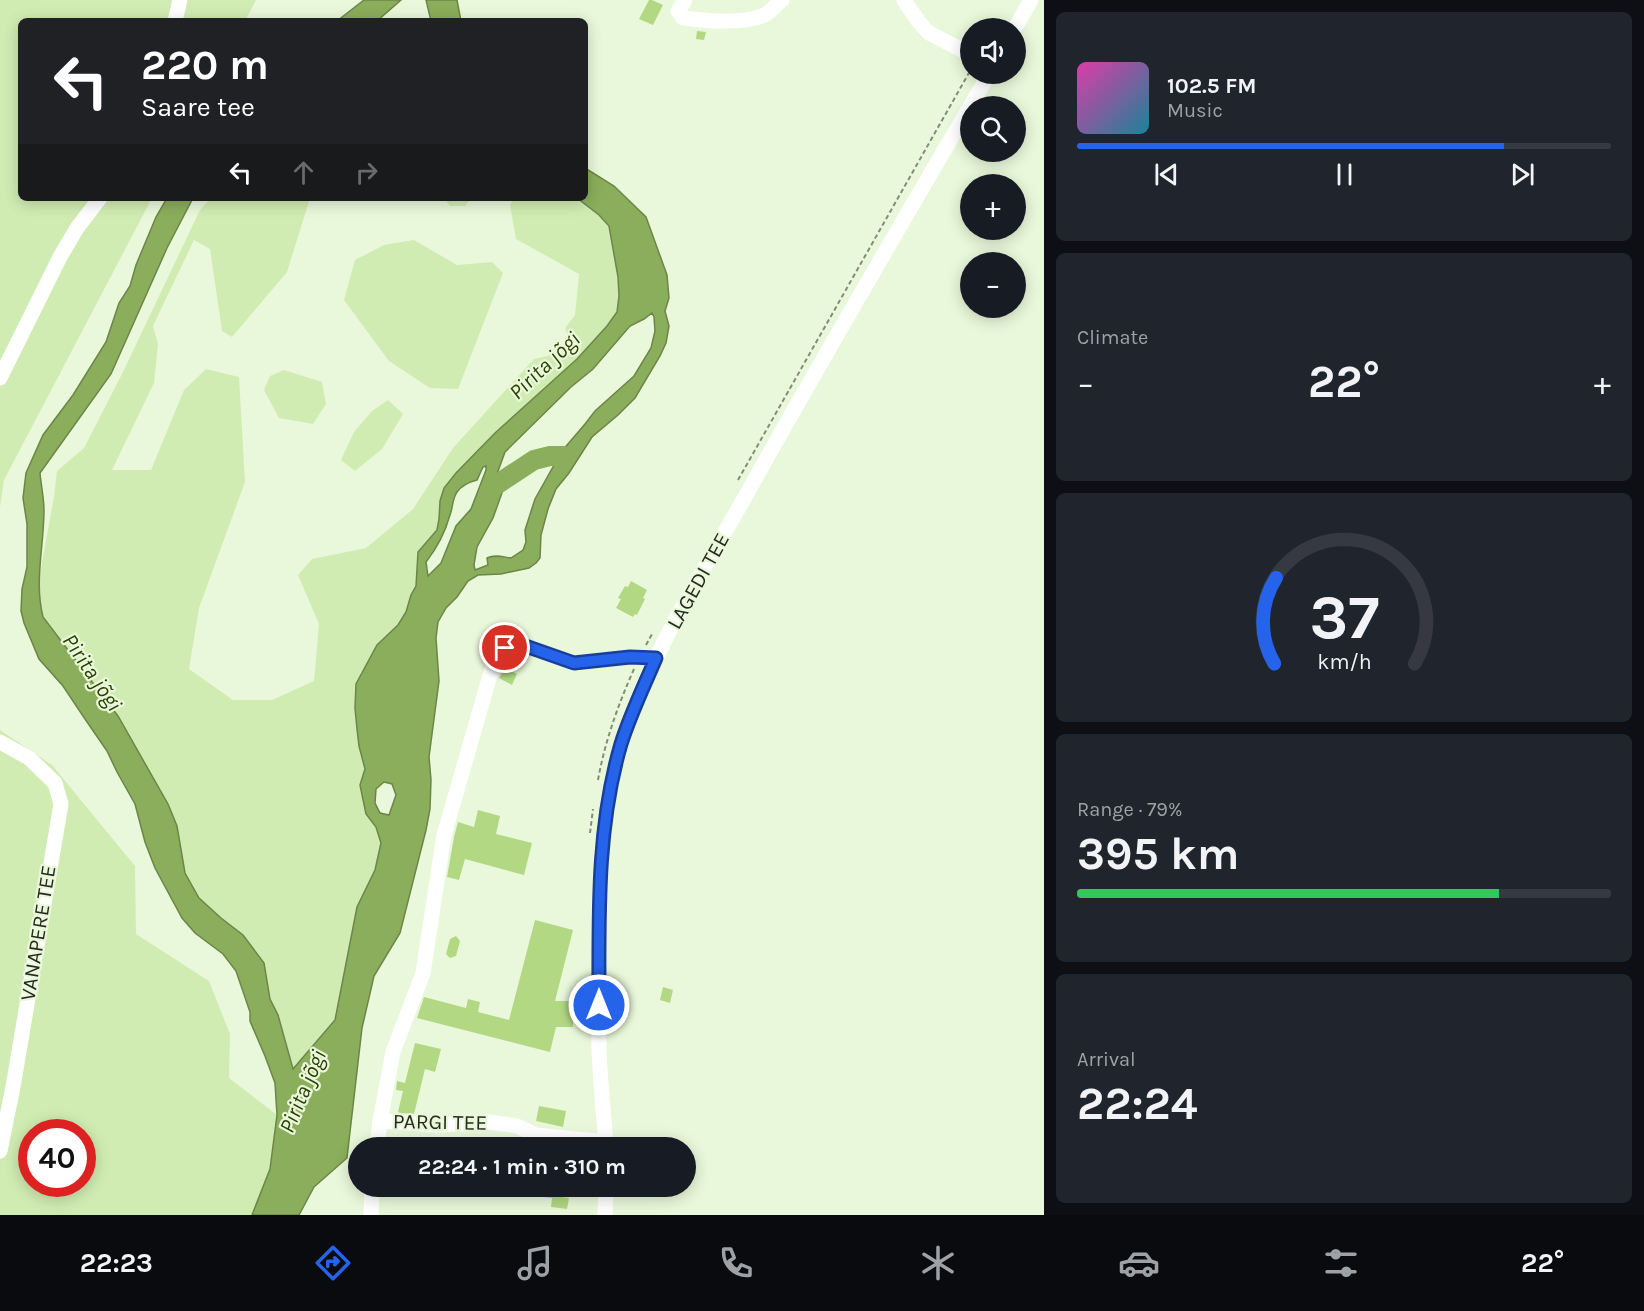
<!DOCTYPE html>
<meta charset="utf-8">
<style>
:root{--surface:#171b24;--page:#20242c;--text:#f1f3f6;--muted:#9ea1a6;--line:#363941;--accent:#2563eb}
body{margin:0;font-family:Karla,sans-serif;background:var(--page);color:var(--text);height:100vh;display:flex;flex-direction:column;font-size:22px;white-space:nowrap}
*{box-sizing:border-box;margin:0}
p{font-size:20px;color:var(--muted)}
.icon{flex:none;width:33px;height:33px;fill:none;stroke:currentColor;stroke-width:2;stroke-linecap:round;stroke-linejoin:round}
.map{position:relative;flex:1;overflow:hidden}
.details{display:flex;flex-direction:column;gap:12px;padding:12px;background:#0d0f14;width:600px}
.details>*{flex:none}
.top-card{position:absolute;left:18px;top:18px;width:570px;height:183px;border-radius:9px;box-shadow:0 3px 15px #0003;background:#202124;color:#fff;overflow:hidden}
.controls{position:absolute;left:960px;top:18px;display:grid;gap:12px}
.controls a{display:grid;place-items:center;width:66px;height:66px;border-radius:50%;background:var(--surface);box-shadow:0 3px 15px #0003;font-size:30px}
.speed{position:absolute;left:18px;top:1119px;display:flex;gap:12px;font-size:30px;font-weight:700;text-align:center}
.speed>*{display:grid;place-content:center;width:78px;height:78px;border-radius:50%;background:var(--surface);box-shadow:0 3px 15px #0003;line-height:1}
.speed .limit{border:9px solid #d22;background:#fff;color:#111}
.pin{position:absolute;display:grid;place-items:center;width:51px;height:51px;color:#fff;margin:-26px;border:3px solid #fff;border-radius:50%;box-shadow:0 2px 6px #0007}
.me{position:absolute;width:66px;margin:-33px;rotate:0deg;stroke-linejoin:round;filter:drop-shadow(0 0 4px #0008)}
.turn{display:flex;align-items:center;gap:21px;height:126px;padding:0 24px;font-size:27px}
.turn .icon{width:78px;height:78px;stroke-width:2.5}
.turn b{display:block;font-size:42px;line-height:51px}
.lanes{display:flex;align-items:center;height:57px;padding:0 24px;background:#0003;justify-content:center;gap:30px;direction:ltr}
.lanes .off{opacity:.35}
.big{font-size:45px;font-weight:700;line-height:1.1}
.details .widget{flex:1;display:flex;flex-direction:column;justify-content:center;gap:9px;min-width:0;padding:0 21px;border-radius:9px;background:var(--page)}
.details .dial{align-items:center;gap:0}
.dial svg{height:156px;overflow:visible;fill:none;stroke:var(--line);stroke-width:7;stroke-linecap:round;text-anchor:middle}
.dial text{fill:var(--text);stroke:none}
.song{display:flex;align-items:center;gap:18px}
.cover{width:72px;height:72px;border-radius:9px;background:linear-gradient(135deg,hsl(320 70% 55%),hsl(190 70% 35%))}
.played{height:6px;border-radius:3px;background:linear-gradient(90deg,var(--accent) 80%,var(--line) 80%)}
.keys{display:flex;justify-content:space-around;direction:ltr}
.heat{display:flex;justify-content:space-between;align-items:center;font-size:33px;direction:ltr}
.charge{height:9px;border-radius:4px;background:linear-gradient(90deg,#34c759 79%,var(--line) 0)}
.trip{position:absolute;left:348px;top:1137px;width:348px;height:60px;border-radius:30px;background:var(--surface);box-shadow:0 3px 15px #0003;font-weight:700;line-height:60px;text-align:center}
.menu{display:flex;height:96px;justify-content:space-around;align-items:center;background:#090b0e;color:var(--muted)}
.menu .icon{width:42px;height:42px}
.menu .active{color:var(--accent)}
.menu b{font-size:27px;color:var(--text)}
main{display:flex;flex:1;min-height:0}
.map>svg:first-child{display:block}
.green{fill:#d1ecb3;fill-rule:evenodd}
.water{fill:#8aae5b;stroke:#6c8649;stroke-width:1.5;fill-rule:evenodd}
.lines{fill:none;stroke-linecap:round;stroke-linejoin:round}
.river{stroke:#8aae5b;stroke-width:20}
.building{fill:#b2d884}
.path{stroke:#838d79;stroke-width:2;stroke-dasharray:4.5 3;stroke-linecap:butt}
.minor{stroke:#fff;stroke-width:15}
.route-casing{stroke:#184099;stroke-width:15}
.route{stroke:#2563eb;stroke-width:10}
.labels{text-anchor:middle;stroke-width:4.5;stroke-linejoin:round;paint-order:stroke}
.street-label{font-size:21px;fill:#252a1f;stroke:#e9f8da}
.water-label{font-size:22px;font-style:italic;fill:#2a4001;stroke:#e9f8da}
</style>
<main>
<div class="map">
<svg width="1044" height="1215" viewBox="0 0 1044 1215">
<rect width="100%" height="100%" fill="#e9f8da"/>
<g class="green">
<path d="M0,0h256l-11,21h-224v177h131l-148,282 -4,27z"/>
<path d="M211,198h99l-23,74 -55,65 -10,-6 -12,-82 -16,-9 -41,86 5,18 -4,39 -42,87h39l33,-80 22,-21 33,8 6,105 -46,126 -10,61 44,31h39l42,-19 5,-57 -21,-49 14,-16 54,-11 47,-39 40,-61 81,-89 39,-9 -8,-22 10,-13 4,-41 -63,-35 -6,-34 4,-7h63l22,17 10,11 9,51 1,19 -2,16 -10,14 -30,33 -82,74 -39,40 -12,15 -4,13 -1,18 -2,11 -19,22 -2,34 -5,9 -5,17 -8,13 -39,121 6,23 -5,16 6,29 10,13 5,16 -6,27 -18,37 -22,113 -43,50 -6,-29 -8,-26 -8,-16 -6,-36 -21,-28 -22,-17 -22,-20 -14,-25 -8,-47 -9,-22 -50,-88 -75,-99 -4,-17 -1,-16 16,-87 3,-26 27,-23 38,-74 78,-164z"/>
<path d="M444,198h27l-6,8h-15z"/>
<path d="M414,240l43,25 35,-3 11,11 -45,116 -28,-1 -41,-27 -45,-61 11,-40 29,-15z"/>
<path d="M284,370l38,12 4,22 -13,20 -34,-6 -15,-28 6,-14z"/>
<path d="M388,400l15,14 -21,35 -27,22 -14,-11 13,-28 18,-21z"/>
<path d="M0,730l52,35 83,101 1,68 73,47 21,53 -1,44 48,37 -7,54 -18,46h-252zM32,1132h50v52h-50z"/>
</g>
<g class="water">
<path d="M364,0h37l-24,21h-40z"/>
<path d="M426,0h31l4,21h-30z"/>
<path d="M585,168l29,18 32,31 21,58 2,23 -4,13 4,15 -3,17 -6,13 -25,42 -17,17 -26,22 -23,36 -13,16 -8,20 -7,26 -1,23 -4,5 -7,5 -28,6 -23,1 -10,6 -11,16 -11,11 -8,14 -2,16 3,43 -10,76 2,23 -1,29 -4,21 -26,103 -26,43 -12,52 -15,130 -33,29 -15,28h-47l18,-46 7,-54 -2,-32 -10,-27 -15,-35v-9l-14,-41 -13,-17 -28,-21 -13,-15 -27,-50 -10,-26 -10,-38 -18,-32 -10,-21 -22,-32 -22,-33 -24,-27 -15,-36 -3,-12 1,-22 5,-22v-43l-4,-26 3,-25 17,-38 30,-40 33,-53 13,-39 11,-17 6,-21 20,-48 11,-19h26l-26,50 -56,126 -71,99c1,12 4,25 4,37 0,37 -10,71 -1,107l75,99 50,88 9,22 8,47 14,25 22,20 22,17 21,28 6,36 8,16 15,54 42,-49 22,-113 18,-37 6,-27 -5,-16 -10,-13 -6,-29 5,-16 -6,-23 -2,-17 -2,-21 1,-24 21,-39 21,-20 8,-13 5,-17 5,-9 2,-34 19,-22 2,-11 1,-18 4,-13 12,-15 39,-40 82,-74 30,-33 10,-14 2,-16 -1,-19 -9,-51 -10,-11 -22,-17h8zM652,313l2,4 1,14 -4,17 -17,28 -39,35 -10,13 -23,27 -27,48 -10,31 1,12 -3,8 -12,8c-8,-1 -16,-4 -24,0l1,7 -13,5 -1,-5 3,-18 16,-29 10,-28 -6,-16 8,-22 66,-65 22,-18 37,-43 14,-7zM486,466v4l-15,39 -15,17 -15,37 -13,13 -2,-14c11,-14 19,-29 24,-47 3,-7 2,-16 7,-23 5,-7 12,-10 20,-12l6,-13zM384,782l8,2 4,11 -7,20 -9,-2 -5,-10 1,-14z"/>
</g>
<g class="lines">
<path class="river" d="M490,489l44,-29 16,-4h14"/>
</g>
<g class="building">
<path d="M649,0h3l11,5 -10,20 -14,-6z"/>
<path d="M697,31l9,1 -2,8 -8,-1z"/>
<path d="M631,581l16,9 -4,8 2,1 -8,16 -2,-1 -2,3 -17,-9 5,-9 -3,-1 7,-12 3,1z"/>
<path d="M505,668l12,6 -5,11 -13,-7z"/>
<path d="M478,810l22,6 -4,18 36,9 -8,32 -59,-16 -6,21 -12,-3 7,-40 4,-15 16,5z"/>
<path d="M535,920l38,10 -18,71h18v26h-17l-6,25 -133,-34 7,-21 42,11 2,-9 12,3 -2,10 31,8z"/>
<path d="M456,936l4,5 -4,15 -6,2 -4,-4 4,-15z"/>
<path d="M663,987l10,3 -3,13 -10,-3z"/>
<path d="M415,1043l26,6 -6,23 -10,-3 -11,45 -14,-1 -2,-1 5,-21 -7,-1 1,-9 8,2z"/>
<path d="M539,1106l27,5 -3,16 -27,-6z"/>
<path d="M425,1138l38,3 -1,7h-38z"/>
<path d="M537,1186h27l-2,11 7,1 -2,11 -16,-2 1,-9 -17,-2z"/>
</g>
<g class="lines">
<g class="path">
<path d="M738,480l232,-409"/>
<path d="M646,645l6,-11"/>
<path d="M598,780c7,-39 20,-75 36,-111"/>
<path d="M590,833l3,-24"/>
</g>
<g class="minor">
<path d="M685,0l-7,11 5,7c23,3 65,7 85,-5 5,-4 9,-9 14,-13"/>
<path d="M904,0l14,21 11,12 41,21"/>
<path d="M175,21l5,-21"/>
<path d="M1015,28l16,-28"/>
<path d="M0,378l60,-121 17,-29 23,-30"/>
<path d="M0,742l29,16 26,25 6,21 -48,283 -13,64"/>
<path d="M380,1121l58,4 51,-3 28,4 19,9 70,7"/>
<path d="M377,1148l3,-27 13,-69 30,-79 21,-138 47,-163 14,-24 12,-5 57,20 56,-6 26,1"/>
<path d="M606,1148c-2,-34 -6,-67 -7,-100 -1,-32 0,-63 0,-95 -1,-56 1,-114 12,-169 22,-104 83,-196 134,-287 79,-142 162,-283 244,-423"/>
<path d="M371,1215l1,-29"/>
<path d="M605,1215l1,-29"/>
</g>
</g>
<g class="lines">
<defs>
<path id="route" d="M505,648l12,-5 57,20 56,-6 26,1c-12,28 -26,57 -35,86 -25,85 -22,174 -22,261"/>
</defs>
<use href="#route" class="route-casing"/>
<use href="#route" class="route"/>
</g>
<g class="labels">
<g class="street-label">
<text transform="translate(698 581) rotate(-61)" y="7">LAGEDI TEE</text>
<text transform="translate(38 933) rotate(-81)" y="7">VANAPERE TEE</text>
<text transform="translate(440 1122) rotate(1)" y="7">PARGI TEE</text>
</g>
<g class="water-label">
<text transform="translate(544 365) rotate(-43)" y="8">Pirita jõgi</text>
<text transform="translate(93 672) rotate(56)" y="8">Pirita jõgi</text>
<text transform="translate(302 1091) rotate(-67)" y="8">Pirita jõgi</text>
</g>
</g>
</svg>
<div class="controls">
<a><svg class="icon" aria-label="sound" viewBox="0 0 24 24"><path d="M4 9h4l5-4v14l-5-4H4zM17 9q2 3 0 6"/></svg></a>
<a><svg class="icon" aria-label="search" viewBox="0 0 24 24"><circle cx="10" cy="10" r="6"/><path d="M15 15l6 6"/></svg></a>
<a>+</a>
<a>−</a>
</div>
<div class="speed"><div class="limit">40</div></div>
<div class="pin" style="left:505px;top:648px;background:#d93025"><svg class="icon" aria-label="arrive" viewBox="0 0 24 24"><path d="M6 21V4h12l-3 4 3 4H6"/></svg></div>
<svg class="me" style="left:599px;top:1005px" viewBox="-20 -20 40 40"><circle r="17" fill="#2563eb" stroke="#fff" stroke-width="3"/><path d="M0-11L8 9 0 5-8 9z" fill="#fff"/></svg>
<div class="trip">22:24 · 1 min · 310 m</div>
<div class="top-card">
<div class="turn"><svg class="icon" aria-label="left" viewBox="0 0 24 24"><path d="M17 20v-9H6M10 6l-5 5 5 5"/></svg><div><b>220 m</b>Saare tee</div></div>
<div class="lanes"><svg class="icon" aria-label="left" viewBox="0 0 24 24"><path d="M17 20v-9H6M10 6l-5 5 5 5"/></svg><svg class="icon off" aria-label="ahead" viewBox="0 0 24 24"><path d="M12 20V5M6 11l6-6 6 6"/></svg><svg class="icon off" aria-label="right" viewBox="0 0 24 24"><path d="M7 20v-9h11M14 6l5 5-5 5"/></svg></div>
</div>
</div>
<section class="details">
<div class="widget">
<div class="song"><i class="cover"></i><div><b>102.5 FM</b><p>Music</p></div></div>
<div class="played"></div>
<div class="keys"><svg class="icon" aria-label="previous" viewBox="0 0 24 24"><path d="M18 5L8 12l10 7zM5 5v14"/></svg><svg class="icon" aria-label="pause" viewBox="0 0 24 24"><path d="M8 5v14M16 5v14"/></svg><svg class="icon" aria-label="next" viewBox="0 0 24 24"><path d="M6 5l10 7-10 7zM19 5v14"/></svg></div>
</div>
<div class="widget"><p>Climate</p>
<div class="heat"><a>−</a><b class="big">22°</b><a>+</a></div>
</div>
<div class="widget dial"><svg viewBox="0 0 100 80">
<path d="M14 69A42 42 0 1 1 86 69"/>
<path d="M14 69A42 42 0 0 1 15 25" stroke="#2563eb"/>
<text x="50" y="56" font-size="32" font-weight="700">37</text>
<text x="50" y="72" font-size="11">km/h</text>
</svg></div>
<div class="widget"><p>Range · 79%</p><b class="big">395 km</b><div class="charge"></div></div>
<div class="widget"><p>Arrival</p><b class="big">22:24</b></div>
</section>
</main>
<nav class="menu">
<b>22:23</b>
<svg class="icon active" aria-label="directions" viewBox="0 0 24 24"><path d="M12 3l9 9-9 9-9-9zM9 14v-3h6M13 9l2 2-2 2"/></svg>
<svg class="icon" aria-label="music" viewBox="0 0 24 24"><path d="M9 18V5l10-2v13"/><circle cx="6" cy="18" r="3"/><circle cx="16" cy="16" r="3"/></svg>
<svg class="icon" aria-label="phone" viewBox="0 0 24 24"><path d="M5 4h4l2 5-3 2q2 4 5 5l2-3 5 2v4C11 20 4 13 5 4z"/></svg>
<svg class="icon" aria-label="climate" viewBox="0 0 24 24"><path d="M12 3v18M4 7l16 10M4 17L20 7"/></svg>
<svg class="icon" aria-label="car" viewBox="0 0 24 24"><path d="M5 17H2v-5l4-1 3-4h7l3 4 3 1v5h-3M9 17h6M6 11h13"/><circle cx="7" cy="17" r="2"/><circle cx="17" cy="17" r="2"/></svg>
<svg class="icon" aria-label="filters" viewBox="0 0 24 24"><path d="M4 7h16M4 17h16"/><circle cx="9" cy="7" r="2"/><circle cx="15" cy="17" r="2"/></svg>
<b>22°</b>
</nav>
